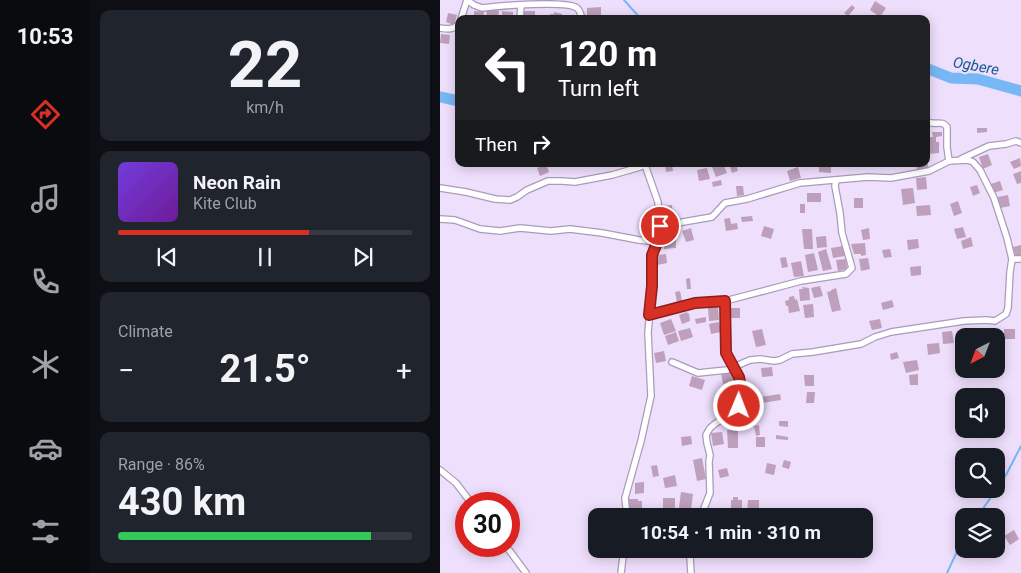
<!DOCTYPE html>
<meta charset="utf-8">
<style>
:root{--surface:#171b24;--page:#20242c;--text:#f1f3f6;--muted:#9ea1a6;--line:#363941;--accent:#d93025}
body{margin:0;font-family:Roboto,sans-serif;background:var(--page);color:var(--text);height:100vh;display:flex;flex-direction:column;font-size:19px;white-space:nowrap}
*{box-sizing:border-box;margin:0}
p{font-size:16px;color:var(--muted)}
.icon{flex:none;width:28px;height:28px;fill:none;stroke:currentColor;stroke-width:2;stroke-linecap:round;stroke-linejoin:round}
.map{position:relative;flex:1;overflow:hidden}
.side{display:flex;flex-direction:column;gap:10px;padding:10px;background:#0d0f14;width:350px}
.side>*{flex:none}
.top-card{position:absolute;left:15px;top:15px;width:475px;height:152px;border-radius:10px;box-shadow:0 2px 12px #0003;background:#202124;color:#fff;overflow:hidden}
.needle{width:32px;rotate:222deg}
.tools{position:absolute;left:515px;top:328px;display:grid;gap:10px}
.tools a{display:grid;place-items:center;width:50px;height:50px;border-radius:10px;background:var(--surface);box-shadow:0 2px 12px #0003;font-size:25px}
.speed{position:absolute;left:15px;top:492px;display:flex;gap:10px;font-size:25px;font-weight:700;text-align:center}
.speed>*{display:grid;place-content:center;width:65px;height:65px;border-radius:50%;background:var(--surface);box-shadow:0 2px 12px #0003;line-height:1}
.speed .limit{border:8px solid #d22;background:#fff;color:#111}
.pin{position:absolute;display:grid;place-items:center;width:42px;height:42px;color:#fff;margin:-21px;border:2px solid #fff;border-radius:50%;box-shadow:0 1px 5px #0007}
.me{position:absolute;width:55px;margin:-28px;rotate:1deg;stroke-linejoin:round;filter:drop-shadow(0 0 4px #0008)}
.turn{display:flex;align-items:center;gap:18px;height:105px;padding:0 20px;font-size:22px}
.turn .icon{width:65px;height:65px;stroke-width:2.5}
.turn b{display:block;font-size:35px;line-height:42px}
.then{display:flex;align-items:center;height:48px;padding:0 20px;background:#0003;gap:10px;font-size:19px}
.big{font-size:38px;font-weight:700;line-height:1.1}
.side .card{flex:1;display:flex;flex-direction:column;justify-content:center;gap:8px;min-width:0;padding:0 18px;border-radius:10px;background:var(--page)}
.side .dial{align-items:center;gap:0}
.dial b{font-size:65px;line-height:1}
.song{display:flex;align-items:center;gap:15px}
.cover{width:60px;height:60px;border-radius:8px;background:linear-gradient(135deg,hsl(260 70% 55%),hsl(280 70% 35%))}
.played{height:5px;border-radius:2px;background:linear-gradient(90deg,var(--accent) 65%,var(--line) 65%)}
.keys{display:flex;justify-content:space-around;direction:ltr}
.heat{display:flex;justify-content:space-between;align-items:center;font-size:28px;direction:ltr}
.charge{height:8px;border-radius:4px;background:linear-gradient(90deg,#34c759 86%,var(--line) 0)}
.trip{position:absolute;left:148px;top:508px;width:285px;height:50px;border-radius:10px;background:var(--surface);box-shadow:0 2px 12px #0003;font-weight:700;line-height:50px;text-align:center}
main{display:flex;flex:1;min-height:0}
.dock{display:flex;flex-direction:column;width:90px;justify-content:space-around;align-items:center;background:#090b0e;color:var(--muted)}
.dock .icon{width:35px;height:35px}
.dock .on{color:var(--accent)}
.dock b{font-size:22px;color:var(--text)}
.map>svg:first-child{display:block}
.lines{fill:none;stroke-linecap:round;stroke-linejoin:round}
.stream{stroke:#77b7f6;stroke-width:2}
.river{stroke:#77b7f6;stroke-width:11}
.building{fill:#bea0bc}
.minor-casing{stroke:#ac9abc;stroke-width:8}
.minor{stroke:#fff;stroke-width:5.5}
.route-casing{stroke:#8d1f18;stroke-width:12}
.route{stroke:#d93025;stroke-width:9}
.labels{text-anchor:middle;stroke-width:4;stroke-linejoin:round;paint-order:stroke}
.water-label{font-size:15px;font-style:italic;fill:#155a93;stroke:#eedffc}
</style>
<main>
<nav class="dock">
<b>10:53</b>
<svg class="icon on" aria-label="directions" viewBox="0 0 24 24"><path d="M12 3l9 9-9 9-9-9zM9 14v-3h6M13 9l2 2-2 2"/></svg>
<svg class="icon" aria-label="music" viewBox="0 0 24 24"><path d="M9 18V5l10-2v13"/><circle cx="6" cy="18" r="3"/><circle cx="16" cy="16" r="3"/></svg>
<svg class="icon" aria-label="phone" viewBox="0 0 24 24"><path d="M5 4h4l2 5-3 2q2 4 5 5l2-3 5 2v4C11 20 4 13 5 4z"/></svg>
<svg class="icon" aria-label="climate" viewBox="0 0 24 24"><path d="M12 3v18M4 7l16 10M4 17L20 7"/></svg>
<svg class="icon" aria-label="car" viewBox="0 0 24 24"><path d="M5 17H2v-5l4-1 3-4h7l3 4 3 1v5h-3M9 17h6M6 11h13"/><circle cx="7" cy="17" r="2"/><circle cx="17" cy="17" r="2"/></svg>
<svg class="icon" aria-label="filters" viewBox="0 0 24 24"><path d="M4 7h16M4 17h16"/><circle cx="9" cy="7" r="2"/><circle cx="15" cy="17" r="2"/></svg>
</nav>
<section class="side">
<div class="card dial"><b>22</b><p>km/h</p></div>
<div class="card">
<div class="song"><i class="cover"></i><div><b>Neon Rain</b><p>Kite Club</p></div></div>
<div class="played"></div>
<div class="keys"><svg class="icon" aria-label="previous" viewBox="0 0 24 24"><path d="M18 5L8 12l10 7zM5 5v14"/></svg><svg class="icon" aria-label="pause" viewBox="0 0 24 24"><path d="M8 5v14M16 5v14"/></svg><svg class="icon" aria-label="next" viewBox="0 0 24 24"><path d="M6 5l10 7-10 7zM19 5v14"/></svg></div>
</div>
<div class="card"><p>Climate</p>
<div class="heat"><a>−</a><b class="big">21.5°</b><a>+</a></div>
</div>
<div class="card"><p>Range · 86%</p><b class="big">430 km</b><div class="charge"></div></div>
</section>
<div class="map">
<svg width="581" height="573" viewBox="0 0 581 573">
<rect width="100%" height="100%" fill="#eedffc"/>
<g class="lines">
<g class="stream">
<path d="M184,0l17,19"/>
<path d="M538,516l28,-41 15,-29"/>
<path d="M507,573l17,-36"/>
</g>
<g class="river">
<path d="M486,68l25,10 27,1 43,12"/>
<path d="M0,97l19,4"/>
</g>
</g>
<g class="building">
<path d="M435,1l11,7 -6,9 -10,-7z"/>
<path d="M412,5l3,3 -7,8 -4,-3z"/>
<path d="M161,7v12h-14v-11z"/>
<path d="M47,9l12,2 -1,8h-12z"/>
<path d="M34,11l10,1 -1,7h-9z"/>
<path d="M62,11l11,1v7h-11z"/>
<path d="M86,11h9v8h-9v-2h-4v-5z"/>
<path d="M114,12l8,2v5h-12v-5h4z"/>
<path d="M8,13l9,2 -3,10 -8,-3z"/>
<path d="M1,34l9,1 -1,9 -9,-1z"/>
<path d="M537,128h10v4l-10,1z"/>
<path d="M492,132h10v4l-6,1v5h3v11l-11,1 -1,-17h6z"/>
<path d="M548,154l4,11 -9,4 -4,-12z"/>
<path d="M580,158l1,8 -7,3 -4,-7z"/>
<path d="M106,164l3,8 -9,4 -3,-8z"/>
<path d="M225,164h7l1,7 -7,1z"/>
<path d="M281,164h2l4,9 -11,4 -4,-10z"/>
<path d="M289,164h7l2,7 -6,2z"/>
<path d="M379,164h12v9l-12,-1z"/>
<path d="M476,164h12v5h-11z"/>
<path d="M358,167l3,11 -11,3 -3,-10z"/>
<path d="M267,168l3,11 -11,2 -2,-11z"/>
<path d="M581,171v12l-4,1 -4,-10z"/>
<path d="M486,177l1,12 -10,1 -1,-12z"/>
<path d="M281,180l1,5 -9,2 -1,-5z"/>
<path d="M560,181l3,9 -10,3 -2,-9z"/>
<path d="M537,185l3,8 -7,3 -3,-9z"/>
<path d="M296,186h7l1,9 -7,1z"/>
<path d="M473,188l2,15 -12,2 -2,-16z"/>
<rect x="367" y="193" width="14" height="9"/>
<path d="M568,195l2,11 -10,2 -2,-11z"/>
<rect x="414" y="198" width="9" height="10"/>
<path d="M518,201l4,12 -8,3 -4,-12z"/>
<rect x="360" y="204" width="5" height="9"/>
<path d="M232,205l1,10 -6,1 -2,-10z"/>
<path d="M490,205l1,10 -14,1 -1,-10z"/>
<path d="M312,216l1,5 -11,1 -1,-5z"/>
<path d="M290,218l1,6 6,-1 1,6 -12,2 -2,-12z"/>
<path d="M324,226l10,3 -3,10 -10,-3z"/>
<path d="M523,227l3,10 -9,2 -3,-10z"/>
<path d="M251,228l3,12 -8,2 -4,-11z"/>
<path d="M429,228l1,11 -7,1 -2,-10z"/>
<path d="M362,229h10l1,20h-9z"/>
<path d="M386,236l1,11 -10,1 -1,-11z"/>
<path d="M531,237l2,9 -10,3 -2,-8z"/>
<path d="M235,238v2h1v8l-12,1 -1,-10z"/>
<path d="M478,239l1,9 -11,2 -1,-10z"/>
<path d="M425,243l1,12 -5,1v-2h-7l-3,-10z"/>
<path d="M581,245v11l-5,1 -3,-10z"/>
<path d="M403,246l2,10 -12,2 -2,-10z"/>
<path d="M386,249l6,20 -9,2 -5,-19z"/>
<path d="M450,249l2,8 -8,1 -2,-8z"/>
<path d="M374,253l4,17 -10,2 -3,-17z"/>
<path d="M226,254l1,9 -10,2 -1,-10z"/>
<path d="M346,257l2,10 -6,1 -2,-10z"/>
<path d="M428,258l2,11 -9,2 -2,-12z"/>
<path d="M406,259l1,10 -9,2 -2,-11z"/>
<path d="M361,261l3,15 -10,1 -3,-14z"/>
<path d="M481,266v9l-10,1 -1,-9z"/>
<path d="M250,278l1,11h-4l-1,-10z"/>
<path d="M380,286l3,10 -9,2 -3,-10z"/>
<path d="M362,287l7,1 1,12 -10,1 -1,-12h4z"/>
<path d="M396,288l5,22 -9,2 -5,-20 4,-1v-1z"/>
<path d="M240,291l2,10 -5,1 -2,-10z"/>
<path d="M354,296l1,4 2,-1 3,12 -11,2 -1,-7h-2l-1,-5 4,-1v-3z"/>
<path d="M452,300l2,7 -11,3 -2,-7z"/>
<path d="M373,304l1,13 -9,1 -2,-13z"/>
<path d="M268,307h10l1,13 -10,1z"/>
<rect x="289" y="308" width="11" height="10"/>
<path d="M247,312l1,2 1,-1 1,8 -8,3 -3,-9z"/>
<path d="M266,317v5l-10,2 -1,-5z"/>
<path d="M231,319l5,12 -12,4 -4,-12z"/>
<path d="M440,319l2,9 -10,2 -3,-9z"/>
<path d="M279,322l2,10 -10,2 -2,-10z"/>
<path d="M250,328l3,9 -12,4 -3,-10z"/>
<path d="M322,329l4,16 -10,2 -4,-16z"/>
<path d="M545,329l1,7h-12v-6z"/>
<rect x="564" y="329" width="11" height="10"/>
<path d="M512,331l2,12 -11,1 -1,-12z"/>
<path d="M236,332l3,9 -11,4 -3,-9z"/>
<path d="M499,343l1,10 -12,2 -1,-11z"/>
<path d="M224,351l2,10 -10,2 -2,-10z"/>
<path d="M457,352l2,6 -8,2 -1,-6z"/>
<path d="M477,360l2,10 -13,3 -3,-11z"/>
<path d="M332,367l1,9 -11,1 -1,-9z"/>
<path d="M293,372l1,11 -11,1 -2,-11z"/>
<path d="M478,374v11h-8l-1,-10z"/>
<path d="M364,375h10v11h-9z"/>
<path d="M252,376l13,4 -3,10 -13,-4z"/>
<path d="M367,392h8l-1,11h-8z"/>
<path d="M340,394l1,6 -19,3 -1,-6z"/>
<path d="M339,421h9v6l-9,-1z"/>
<path d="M319,425l1,10 -4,1 -2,-10z"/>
<path d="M287,430h11v18h-10z"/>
<path d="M282,432l2,12 -11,2 -2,-13z"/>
<path d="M336,435l12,2v3l-12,-1z"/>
<path d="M251,436l1,8 -10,2 -1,-9z"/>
<rect x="316" y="437" width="9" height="10"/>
<path d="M262,458l4,21 -9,2 -4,-21z"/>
<path d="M344,460l7,2 -2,7 -7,-2z"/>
<path d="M327,463l9,2 -2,10 -9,-2z"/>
<path d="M217,465l2,11 -6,1 -2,-11z"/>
<path d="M287,468l2,8 -9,2 -2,-8z"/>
<path d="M235,475l2,11 -12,2 -2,-10z"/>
<path d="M204,482v11l-9,1v-11z"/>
<path d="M241,492l12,2 -2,16 -12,-2z"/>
<path d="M293,497h5v3h4v16h-11v-16h2z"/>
<path d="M223,498h12v13l-12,-1z"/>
<path d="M189,499h9v2h4v10l-13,-1z"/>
<path d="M308,500h11v15l-12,-1z"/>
<path d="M574,530l5,9 -9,6 -6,-9z"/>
</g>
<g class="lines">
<defs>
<g id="minor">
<path d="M27,0l7,5 8,3c16,-2 85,-8 95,0 3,2 4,7 5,11"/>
<path d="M21,19l6,-19"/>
<path d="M80,19l1,-14"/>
<path d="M0,28c8,1 13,2 19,-4"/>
<path d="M486,121c2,1 4,2 6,2 7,1 10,-2 15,4v20l2,14"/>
<path d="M521,159l28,-13 17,-2 10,-3 5,2"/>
<path d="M0,188l26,4 29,7 15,1 7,-3 10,-7 21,-9h14l13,1 37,-7 28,-8 7,-3"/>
<path d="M0,219l15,1 25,9 20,2 20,-3 31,3 19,-2 32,4 37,7 18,2"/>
<path d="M220,226l52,-9 13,-14 22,-4 53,-16 68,-6 23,1 38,-7 20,-10 19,-1 5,2 7,8 14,28 13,40 5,21 -2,13 -2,36 -2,6 -11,7 -9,-1 -22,1 -73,11 -16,5 -14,7 -48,8 -21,2 -12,6 -6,1 -14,-2 -10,1 -23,10 -10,1 -19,2 -26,-11"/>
<path d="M572,259h9"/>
<path d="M209,315l46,-12 34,-3 72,-19 45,-7 6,-6 -10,-35 -2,-20 -5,-27 1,-6"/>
<path d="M0,470l16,13 16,21"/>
<path d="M187,516l-2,-18 16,-57 10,-45 -3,-63 4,-47v-31l9,-22 -3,-31 -13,-37"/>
<path d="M261,516l9,-23 -1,-31 1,-7 -3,-12 -1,-8 4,-7 6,-5 18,-11 5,-6 2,-17 -2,-12 -13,-24 -1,-52"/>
<path d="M66,546l20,27"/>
<path d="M181,573l3,-24"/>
<path d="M251,573l-1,-16 2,-8"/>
</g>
</defs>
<use href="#minor" class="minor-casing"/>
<use href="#minor" class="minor"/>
</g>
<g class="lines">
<defs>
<path id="route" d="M220,226l1,7 -9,22v31l-3,29 46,-12 30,-2 1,52 13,24 2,12 -2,17"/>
</defs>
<use href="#route" class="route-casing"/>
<use href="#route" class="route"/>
</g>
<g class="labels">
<g class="water-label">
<text transform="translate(536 66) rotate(10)" y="5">Ogbere</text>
</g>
</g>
</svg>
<div class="tools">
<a><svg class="needle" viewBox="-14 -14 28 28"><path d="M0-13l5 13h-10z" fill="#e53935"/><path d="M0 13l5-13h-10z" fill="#9ea1a6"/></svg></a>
<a><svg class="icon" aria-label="sound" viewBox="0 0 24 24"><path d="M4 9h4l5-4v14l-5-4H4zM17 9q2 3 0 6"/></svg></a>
<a><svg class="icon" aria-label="search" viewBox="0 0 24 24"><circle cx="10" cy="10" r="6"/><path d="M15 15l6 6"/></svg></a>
<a><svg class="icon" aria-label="layers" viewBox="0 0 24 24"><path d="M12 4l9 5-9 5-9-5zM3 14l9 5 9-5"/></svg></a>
</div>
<div class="speed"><div class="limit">30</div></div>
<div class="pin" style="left:220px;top:226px;background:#d93025"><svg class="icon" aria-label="arrive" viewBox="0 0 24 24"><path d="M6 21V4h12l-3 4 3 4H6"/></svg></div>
<svg class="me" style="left:299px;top:406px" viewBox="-20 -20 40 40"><circle r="17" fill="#d93025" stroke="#fff" stroke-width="3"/><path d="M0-11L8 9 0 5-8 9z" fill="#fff"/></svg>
<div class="trip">10:54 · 1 min · 310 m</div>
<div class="top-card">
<div class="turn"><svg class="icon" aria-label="left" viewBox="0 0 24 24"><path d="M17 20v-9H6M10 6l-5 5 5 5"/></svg><div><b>120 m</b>Turn left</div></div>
<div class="then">Then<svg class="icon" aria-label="right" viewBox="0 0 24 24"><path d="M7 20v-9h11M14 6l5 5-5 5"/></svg></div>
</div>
</div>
</main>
